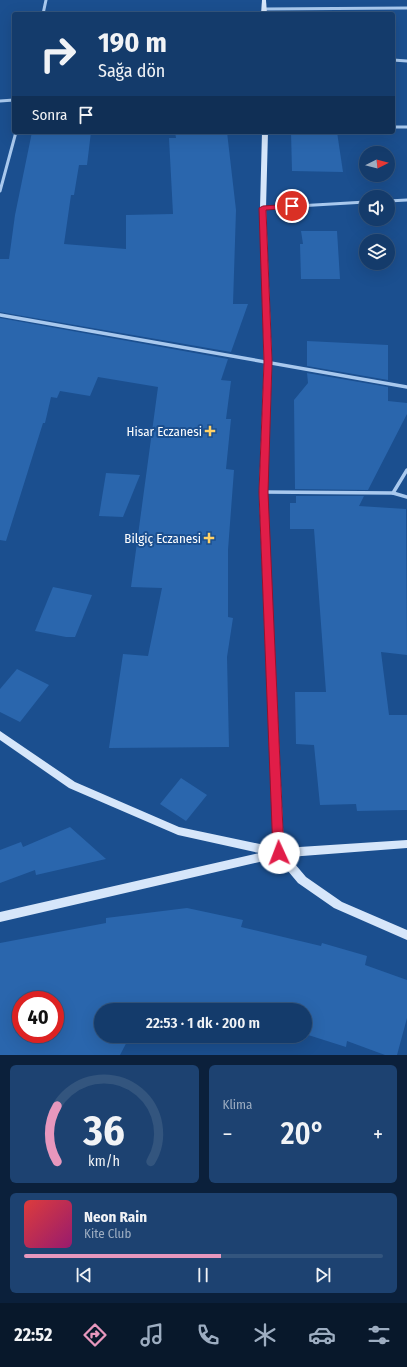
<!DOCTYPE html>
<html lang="tr">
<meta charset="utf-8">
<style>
:root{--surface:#143b6b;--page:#1d4271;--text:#f1f3f6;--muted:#9dadc1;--line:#33557e;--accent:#e797bd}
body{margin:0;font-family:"Fira Sans Condensed",sans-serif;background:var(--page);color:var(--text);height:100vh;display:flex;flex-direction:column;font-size:15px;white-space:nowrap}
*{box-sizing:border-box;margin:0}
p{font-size:13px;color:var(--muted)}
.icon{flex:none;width:22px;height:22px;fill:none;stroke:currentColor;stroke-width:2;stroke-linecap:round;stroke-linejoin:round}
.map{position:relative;height:1055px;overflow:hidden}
.panel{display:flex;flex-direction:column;gap:10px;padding:10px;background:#0b203b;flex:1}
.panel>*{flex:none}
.top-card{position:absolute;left:12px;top:12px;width:383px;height:122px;border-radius:4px;box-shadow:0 4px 16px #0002,0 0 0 1px var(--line);background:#143b6b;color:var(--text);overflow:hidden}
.needle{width:26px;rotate:84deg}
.controls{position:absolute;left:359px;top:146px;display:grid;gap:8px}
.controls a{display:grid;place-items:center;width:36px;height:36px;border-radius:50%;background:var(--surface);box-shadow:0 4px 16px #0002,0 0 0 1px var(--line);font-size:20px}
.speed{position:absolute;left:12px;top:991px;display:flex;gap:8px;font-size:20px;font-weight:700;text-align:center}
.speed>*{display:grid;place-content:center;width:52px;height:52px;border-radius:50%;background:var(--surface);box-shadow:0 4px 16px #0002,0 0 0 1px var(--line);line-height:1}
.speed .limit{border:6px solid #d22;background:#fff;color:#111}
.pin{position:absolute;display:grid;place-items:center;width:34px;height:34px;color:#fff;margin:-17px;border:2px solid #fff;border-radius:50%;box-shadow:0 1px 4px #0007}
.me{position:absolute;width:44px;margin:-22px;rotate:358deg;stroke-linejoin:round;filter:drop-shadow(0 0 3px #0008)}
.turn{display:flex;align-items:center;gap:14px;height:84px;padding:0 20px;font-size:18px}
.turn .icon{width:52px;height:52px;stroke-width:2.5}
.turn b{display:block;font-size:28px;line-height:34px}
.then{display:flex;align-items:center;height:38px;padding:0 20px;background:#0003;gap:8px;font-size:15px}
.big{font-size:30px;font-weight:600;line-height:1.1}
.panel .card{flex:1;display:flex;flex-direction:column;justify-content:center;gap:6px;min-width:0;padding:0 14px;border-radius:6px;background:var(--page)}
.panel .dial{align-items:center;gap:0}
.dial svg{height:104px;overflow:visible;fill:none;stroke:var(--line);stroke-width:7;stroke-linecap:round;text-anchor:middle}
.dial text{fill:var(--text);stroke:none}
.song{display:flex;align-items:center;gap:12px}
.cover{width:48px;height:48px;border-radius:6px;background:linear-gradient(135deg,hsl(0 70% 55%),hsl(320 70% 35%))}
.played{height:4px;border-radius:2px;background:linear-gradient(90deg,var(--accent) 55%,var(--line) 55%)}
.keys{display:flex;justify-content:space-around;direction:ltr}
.heat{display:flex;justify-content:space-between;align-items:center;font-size:22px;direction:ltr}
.panel .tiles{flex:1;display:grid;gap:10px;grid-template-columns:1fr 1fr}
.card:last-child{grid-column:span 2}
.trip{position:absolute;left:94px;top:1003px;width:218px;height:40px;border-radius:20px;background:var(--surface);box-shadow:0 4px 16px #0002,0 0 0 1px var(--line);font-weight:600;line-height:40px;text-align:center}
.dock{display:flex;height:64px;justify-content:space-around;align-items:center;background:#08182b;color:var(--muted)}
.dock .icon{width:28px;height:28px}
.dock .selected{color:var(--accent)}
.dock b{font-size:18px;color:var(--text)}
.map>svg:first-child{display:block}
.building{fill:#2a66ad;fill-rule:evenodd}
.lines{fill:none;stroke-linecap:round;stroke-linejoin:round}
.street-far1{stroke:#a9c9ee;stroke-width:3}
.street{stroke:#a9c9ee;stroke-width:3.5}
.secondary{fill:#d6e6fa;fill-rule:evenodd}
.route{fill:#e11d48;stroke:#92132f}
.poi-dot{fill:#ffd166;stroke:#1b4f8f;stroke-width:1.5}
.labels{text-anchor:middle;stroke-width:4;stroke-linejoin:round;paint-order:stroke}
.poi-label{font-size:13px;fill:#fff;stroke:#1b4f8f;text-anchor:end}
</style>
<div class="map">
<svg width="407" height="1055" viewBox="0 0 407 1055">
<rect width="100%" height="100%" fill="#1b4f8f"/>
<g class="building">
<path d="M32,132h59l-4,33h-8l-5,30h-3l-7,49 62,5v-34l47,-1 -4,-76h7l-1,-6h52l9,78 -3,94h15l-17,48 -231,-40v-53h9l6,-44z"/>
<path d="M291,132h46l6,40 -51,-1z"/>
<path d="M301,231h36l3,48h-39l-1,-35h3z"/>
<path d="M0,318l228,41 -7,21 10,1 -5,38h5l-5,50 8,1 -6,80v67l5,1 -6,39 2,90 -120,1 14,-94 25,2 14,-68 -31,-1 27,-200 -60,-10 -8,19 -30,-5 -3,7 -6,-1 -6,26h-2l-37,118 -6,-1z"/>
<path d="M307,341l81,4v35l-81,-14z"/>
<path d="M307,373l81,14v14l19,2v11l-39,76 -73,-1 -1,-89 14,-17z"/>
<path d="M106,473l34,2 -17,42 -24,-1z"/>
<path d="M296,496h68l-5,10 47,3 1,146 -26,-3 8,63h18v95l-50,1 -1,-7 -36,1 -6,-60 -18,-1 -1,-52h31l-12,-163h-24v-26h6z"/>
<path d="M53,587l39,8 -17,42h-9l-31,-6z"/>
<path d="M17,669l32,16 -29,37 -20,-10v-23z"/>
<path d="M181,778l26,17 -21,26 -26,-17z"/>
<path d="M70,827l36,32 -70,16 -1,-5 -35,13v-33l21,-8 2,5z"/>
<path d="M187,908l56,12 -2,7 80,19 1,-3 45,13 -2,9 42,15v38l-10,37h-12l-38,-14 -1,6 -41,-13v-24h-204v26h29l-10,19h-120v-112l106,-20v-5zM21,1000h34v34h-34z"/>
</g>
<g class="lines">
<g class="street-far1">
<path d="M264,9l143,-1"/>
<path d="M43,14l3,-14"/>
<path d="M393,60l14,1"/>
<path d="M0,101l14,-1"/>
<path d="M393,127h14"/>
<path d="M0,191l16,-59"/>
<path d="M388,201l19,-1"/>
<path d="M263,208l103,-6"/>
</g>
<g class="street">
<path d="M0,315l407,72"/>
<path d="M263,492l130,1 14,-23"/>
<path d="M393,493l14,4"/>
</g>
<g class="secondary">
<path d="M262,0h4l1,14h-6z"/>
<path d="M262,132h6l-2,76 6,154 -5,130 17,356 123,-8v8l-118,9 17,20 36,25 65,28v10l-73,-32 -36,-25 -21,-25 -277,64v-10l259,-59 -81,-18 -109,-47 -69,-48v-9l75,51 104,45 95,20 -15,-355 5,-130 -4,-154z"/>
</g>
</g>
<path class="route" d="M292,204l3,1v3l-29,2 6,152 -4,130 16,361 -1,4 -4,2 -4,-2 -2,-4 -14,-361 5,-130 -5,-154 4,-2z"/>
<g class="poi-dot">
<path d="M208 425h4v4h4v4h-4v4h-4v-4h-4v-4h4z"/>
<path d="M207 532h4v4h4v4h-4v4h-4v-4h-4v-4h4z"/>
</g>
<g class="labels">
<g class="poi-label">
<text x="202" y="436">Hisar Eczanesi</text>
<text x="201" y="543">Bilgiç Eczanesi</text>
</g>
</g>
</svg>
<div class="controls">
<a><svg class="needle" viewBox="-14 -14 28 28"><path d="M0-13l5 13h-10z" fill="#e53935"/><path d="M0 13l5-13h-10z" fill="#9dadc1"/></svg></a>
<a><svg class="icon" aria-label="sound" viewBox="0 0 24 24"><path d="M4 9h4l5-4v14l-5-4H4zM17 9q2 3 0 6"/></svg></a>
<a><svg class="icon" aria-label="layers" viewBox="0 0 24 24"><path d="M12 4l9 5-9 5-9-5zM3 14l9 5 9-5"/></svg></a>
</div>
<div class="speed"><div class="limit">40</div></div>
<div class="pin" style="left:292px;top:206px;background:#d93025"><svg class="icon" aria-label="arrive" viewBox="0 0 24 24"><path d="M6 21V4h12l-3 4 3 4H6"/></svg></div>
<svg class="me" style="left:279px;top:853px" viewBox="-20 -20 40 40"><circle r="19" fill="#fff"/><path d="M0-13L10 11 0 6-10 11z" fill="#e11d48"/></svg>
<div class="trip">22:53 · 1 dk · 200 m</div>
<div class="top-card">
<div class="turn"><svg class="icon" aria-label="right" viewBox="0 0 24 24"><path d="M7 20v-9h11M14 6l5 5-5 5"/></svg><div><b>190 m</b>Sağa dön</div></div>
<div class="then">Sonra<svg class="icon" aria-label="arrive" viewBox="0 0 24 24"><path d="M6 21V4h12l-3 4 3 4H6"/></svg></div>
</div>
</div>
<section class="panel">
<div class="tiles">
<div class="card dial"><svg viewBox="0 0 100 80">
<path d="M14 69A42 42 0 1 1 86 69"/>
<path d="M14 69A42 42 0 0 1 14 26" stroke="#e797bd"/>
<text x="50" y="56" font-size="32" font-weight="700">36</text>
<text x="50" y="72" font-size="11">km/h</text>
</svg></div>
<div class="card"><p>Klima</p>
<div class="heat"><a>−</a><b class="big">20°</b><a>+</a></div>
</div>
<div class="card">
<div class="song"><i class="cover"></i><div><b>Neon Rain</b><p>Kite Club</p></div></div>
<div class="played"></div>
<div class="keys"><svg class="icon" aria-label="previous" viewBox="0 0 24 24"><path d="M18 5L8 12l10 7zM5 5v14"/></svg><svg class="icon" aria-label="pause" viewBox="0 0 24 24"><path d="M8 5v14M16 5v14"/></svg><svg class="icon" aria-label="next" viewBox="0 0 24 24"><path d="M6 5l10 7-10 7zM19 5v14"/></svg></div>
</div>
</div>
</section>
<nav class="dock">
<b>22:52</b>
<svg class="icon selected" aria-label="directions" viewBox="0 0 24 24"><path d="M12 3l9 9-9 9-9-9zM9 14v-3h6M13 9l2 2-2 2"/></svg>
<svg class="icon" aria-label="music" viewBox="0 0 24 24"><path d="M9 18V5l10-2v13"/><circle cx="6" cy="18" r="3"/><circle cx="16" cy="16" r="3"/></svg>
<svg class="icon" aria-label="phone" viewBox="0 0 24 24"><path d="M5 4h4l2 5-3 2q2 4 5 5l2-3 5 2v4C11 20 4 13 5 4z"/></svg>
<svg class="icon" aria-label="climate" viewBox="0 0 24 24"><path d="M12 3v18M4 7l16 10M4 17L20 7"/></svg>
<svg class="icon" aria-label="car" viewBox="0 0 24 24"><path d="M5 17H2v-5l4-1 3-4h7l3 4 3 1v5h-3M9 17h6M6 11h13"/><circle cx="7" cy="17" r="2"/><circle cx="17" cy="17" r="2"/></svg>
<svg class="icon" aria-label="filters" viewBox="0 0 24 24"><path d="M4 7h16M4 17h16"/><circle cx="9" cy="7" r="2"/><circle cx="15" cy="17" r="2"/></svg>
</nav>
